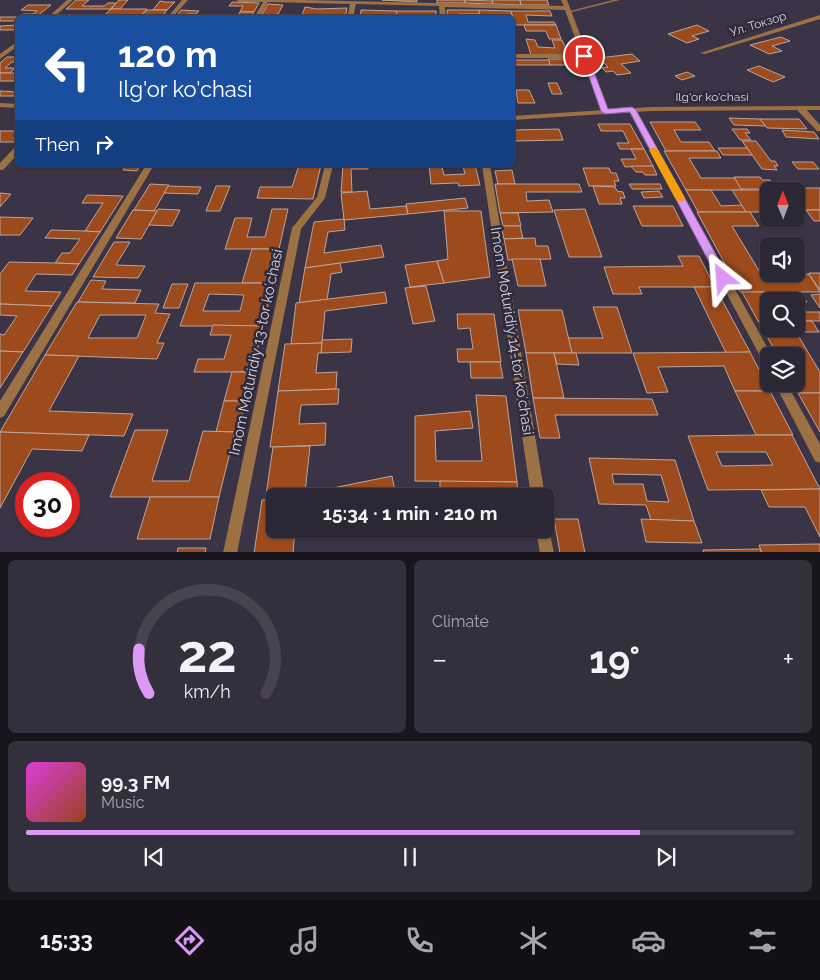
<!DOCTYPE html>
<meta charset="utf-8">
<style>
:root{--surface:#2c2734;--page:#342f3c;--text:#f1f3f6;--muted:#a6a5ac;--line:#48444f;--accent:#db99f5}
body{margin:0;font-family:Raleway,sans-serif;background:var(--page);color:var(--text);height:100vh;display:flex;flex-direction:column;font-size:19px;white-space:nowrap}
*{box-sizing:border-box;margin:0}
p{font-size:16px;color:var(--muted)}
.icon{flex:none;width:28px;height:28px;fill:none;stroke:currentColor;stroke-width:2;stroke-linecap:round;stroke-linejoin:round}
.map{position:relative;height:552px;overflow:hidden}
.panel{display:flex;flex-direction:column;gap:8px;padding:8px;background:#18151d;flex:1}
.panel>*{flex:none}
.guide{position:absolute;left:15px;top:15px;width:500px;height:152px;border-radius:8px;box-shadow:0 1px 4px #0004,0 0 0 1px var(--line);background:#1a4fa0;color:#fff;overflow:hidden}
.needle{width:32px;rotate:359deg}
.fabs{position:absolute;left:760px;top:182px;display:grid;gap:10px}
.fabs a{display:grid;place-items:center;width:45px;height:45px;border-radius:8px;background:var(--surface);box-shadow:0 1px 4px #0004,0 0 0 1px var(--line);font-size:25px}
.speed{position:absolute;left:15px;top:472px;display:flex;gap:10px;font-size:25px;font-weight:700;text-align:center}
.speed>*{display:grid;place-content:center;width:65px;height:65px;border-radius:50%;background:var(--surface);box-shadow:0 1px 4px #0004,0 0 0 1px var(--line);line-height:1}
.speed .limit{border:8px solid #d22;background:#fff;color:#111}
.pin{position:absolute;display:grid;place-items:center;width:42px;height:42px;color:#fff;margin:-21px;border:2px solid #fff;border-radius:50%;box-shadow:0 1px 5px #0007}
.me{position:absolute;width:55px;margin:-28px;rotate:332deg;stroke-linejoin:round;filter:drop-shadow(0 0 4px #0008)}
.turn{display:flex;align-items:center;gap:18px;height:105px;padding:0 20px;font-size:22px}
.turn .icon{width:65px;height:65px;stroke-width:2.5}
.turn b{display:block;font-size:35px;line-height:42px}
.then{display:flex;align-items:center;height:48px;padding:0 20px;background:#0003;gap:10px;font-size:19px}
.big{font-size:38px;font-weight:700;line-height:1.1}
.panel .widget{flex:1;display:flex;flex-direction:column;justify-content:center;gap:8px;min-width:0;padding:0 18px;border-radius:8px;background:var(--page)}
.panel .dial{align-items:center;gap:0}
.dial svg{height:130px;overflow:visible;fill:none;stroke:var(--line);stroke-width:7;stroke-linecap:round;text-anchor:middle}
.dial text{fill:var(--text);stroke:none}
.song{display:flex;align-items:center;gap:15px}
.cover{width:60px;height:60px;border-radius:8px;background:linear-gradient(135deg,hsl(300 70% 55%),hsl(20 70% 35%))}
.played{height:5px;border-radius:2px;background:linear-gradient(90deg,var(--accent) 80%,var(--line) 80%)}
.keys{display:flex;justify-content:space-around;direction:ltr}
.heat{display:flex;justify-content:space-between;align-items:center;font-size:28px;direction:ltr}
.panel .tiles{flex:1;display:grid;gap:8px;grid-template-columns:1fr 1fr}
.widget:last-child{grid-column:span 2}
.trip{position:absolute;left:266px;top:488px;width:288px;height:50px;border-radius:8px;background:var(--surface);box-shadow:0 1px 4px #0004,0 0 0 1px var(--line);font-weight:700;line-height:50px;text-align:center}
.tab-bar{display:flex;height:80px;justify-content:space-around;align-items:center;background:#121015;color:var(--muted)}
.tab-bar .icon{width:35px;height:35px}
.tab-bar .active{color:var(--accent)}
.tab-bar b{font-size:22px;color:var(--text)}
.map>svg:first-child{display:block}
.building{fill:#9d4b1d;stroke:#bca59a;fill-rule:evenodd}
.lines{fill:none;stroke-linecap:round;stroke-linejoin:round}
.service{fill:#9c7143;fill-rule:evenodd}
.minor{fill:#9c7143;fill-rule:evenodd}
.tertiary{fill:#9c7143;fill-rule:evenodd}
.route{fill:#db99f5;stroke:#8e639f}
.slow{fill:#f59e0b}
.labels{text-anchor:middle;stroke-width:5;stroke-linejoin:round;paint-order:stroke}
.far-street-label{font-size:12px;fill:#d7d4df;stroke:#302a3b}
.street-label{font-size:15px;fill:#d7d4df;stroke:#302a3b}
</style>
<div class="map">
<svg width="820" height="553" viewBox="0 0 820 553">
<rect width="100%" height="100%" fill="#3a3446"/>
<g class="building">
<path d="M76,0h13l-7,6h22l4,-3h9l-7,6h-44z"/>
<path d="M119,0h9l-8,9h-9z"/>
<path d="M382,0h35v2z"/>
<rect x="437" y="0" width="28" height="3"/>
<path d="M465,0l27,1 1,3 -28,-1z"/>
<path d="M492,0h28l1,5 -28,-1z"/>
<path d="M520,0h27l2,5h-28z"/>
<path d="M160,1l5,1h10l-8,8h-14z"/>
<path d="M232,2l27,1 -5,9h-14l3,-6h-14z"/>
<path d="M268,4l15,1 -5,9 -17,2z"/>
<path d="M28,5h23l-15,12h-17l4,-3h10l4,-3 -16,-1z"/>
<path d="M305,7l12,2 30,-1 -2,10 -33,-3 -1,3h-10z"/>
<path d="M111,9h36l-6,7 -28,-1 -1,3h-11z"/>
<path d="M147,10h20l-5,7 -22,-1z"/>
<path d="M181,10l18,1 -3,3h-9l-2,4h-10z"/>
<path d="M361,10l36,1 -1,7h-9l-27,-1z"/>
<path d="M447,10h32l1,4h-22v4h-10z"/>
<path d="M479,10l32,1 4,14h-3v-7h-32z"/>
<path d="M397,11h39v7h-40z"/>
<path d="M511,11h39l2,5 -26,-1 2,7h26l2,3h-41z"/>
<path d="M240,12h14l-4,6h-14z"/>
<path d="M0,17h36l-18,1v3h-18z"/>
<path d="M18,25v5h-18v-4z"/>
<path d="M524,25h32l5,14h-12l-3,-8h-20z"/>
<path d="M697,25l12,6 -17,5 7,3 -12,4 -19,-9z"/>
<path d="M781,37l9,4 -18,5 10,5 -13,3 -19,-9z"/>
<path d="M526,39l9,1 3,7 17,1 -3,-8h10l7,15h-38z"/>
<path d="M632,54l8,7 -19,3 10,9 -14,2 -4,-4 -7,1 -4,-4 6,-1 -9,-9z"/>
<path d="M7,57h11v5h-6l-7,6h10l-5,5h-10v-10z"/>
<path d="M548,59h29l2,6h-29z"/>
<path d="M512,60h37l1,5h-38z"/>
<path d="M759,66l26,11 -12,5 -26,-12z"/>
<path d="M687,72l8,4 -13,4 -7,-4z"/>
<rect x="0" y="73" width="18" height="8"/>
<path d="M548,83h9l5,11h-10z"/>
<path d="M516,90h13l6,13h-17z"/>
<path d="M0,91l18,1v4h-18z"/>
<path d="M729,118l31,1 6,7 -32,-1z"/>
<path d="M760,119h39l8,10 -40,-1z"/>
<path d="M650,122h45l6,8h-27l7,12h28l6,9h-49z"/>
<path d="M598,124h32l14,25h-24l-3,-6h12l-6,-12h-22z"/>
<path d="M559,129l4,11 -51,1v-11z"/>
<path d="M732,129h15l3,4h-5l6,7h-11z"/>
<path d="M782,130l32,2 5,7 -33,-2z"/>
<path d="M0,131h18v7l-4,4h-14z"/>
<path d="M742,141h14l15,20h4l3,5h-4l3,4 -15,-1z"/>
<path d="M718,148h29l5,7h-29z"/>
<path d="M631,149h13l9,17 -28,1 -4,-8h15z"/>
<path d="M664,151h53l4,7h-32l12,20h34l8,12h-57z"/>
<path d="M792,162h21l6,7h-21z"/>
<path d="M126,165h14l-3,6 -14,-1z"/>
<path d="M299,165h22l-8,34 -56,-1 3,-11h32z"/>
<path d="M343,165h25v4h-17l1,23h-11z"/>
<path d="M429,165h46l5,20 -21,1 -1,-3 -27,1zM463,166l2,8 -21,1 -2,-8z"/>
<path d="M631,166h22l4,9h-12l-2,-3h-7z"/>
<path d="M583,168h26l2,5h5l3,8h-5l2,5h-27z"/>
<path d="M512,170l3,14h-17l-3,-13z"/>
<path d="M734,177h26l2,3h8l6,9h-35z"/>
<path d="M150,184l19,1 -15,26 -20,-1z"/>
<path d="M495,184h84l3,8h-56l1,9 22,-1 4,12 -53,1z"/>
<path d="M629,184h31l2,5h-30z"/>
<path d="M168,186l33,1 -3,7 -34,-1z"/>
<path d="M216,186h14l-10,25h-14z"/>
<path d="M593,186l22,1 2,4 6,1 2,6h-5l2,6h-23z"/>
<path d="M780,188h40v22h-23l-1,-19h-14z"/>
<path d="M686,190h25l10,16 21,-1 4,7h-48z"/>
<path d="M732,190h30l7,9v13h-23z"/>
<path d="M367,191l3,18 36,-3 2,8 -64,6 -3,-27z"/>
<path d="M659,191l4,6 -19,1 -3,-6z"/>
<path d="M0,193l11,1 -11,13z"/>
<path d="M87,195l36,1 -23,36 -15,-1 18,-28h-21z"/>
<path d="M465,198l3,10 -60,6 -2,-10z"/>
<path d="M633,206h40l10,20h-41z"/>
<path d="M158,209l22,1 -8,16 -23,-1z"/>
<path d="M272,209h16l-9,40h-54l10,-31h17l-5,19h18z"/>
<path d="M585,209l17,48h-33l-15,-47z"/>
<path d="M133,210l24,1 -16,28 -25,-1z"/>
<path d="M806,210h14v11h-6z"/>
<path d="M444,211h37l9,66 -46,6 -7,-22 11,-2z"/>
<path d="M697,212h53l9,14h-27l29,48h48l11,18h-80z"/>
<path d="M500,213h18l3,13h-18z"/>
<path d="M0,217l33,1 -13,17h-20z"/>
<path d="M344,219l1,11 -17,2 -4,21 57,-8 3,12 -79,11 9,-46z"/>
<path d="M501,226h19l3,12 -19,1z"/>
<path d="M51,230l34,1 15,1 -21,32 -24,-1 7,-10h8l10,-14 -35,-1z"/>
<path d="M535,238l1,8h12l3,13 -43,1 -4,-21z"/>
<path d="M114,242h16l-14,23 29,1 -7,12 -45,-1z"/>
<path d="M252,249h27l-6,34h-31z"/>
<path d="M678,256h21l16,31h-76l3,7h-29l-9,-27 79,-1z"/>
<path d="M512,259h28l6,27h-28z"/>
<path d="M437,261l7,22 -34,4 -5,-22z"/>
<path d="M9,262l46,1 24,1 -7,11 -36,-1 -11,17 36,1 -9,14 -52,-2v-30z"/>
<path d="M340,263l2,9 -11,2 -4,26 -28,3 6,-35z"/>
<path d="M809,273h11v17l-11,-16z"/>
<path d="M91,280l15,1 -4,8 39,1 -6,13 -57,-1z"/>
<path d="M195,283h78l-10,43h-83zM209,294l35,1 -4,16h-37z"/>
<path d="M172,284h16l-9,24h-16z"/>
<path d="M426,286l9,35 -22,3 -8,-36z"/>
<path d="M694,287h21l35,65 -24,1z"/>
<path d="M385,292l2,11 -62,8 -3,32 -31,1 5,-41z"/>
<path d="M742,292h58l7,10 -38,-1v20h-11z"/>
<path d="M820,294v14l-9,-13z"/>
<path d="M77,302l82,2 -4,9 15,1 -13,29h7l-7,16 -112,-4zM100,315h46l-9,23h-49z"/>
<path d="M0,304l52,2 -29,46 -23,-1v-17l4,1 13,-19 -17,-1z"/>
<path d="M593,307h24l15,46h-60l-4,-15h35z"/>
<path d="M518,310h44l10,43h-46z"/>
<rect x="796" y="312" width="24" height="9"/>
<path d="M457,314h37l7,48h-43l-1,-13h16l-3,-21 -12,1z"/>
<path d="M758,321h11v8h27v-8h16l7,11h-23l24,40v21h-22l-5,-9h3v-28h-18z"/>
<path d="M213,325l50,1 -11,46h-58l4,-13h26l7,-24h-21z"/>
<path d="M352,339l-1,13 -30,1 1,-13z"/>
<path d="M322,343l-1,10h-3l-2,20 21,-1 -1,17 -58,2 7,-47z"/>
<path d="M0,351l23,1 -23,36z"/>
<path d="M750,352l20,39h-35l-11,-25 -66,1 10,25 -21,1 -14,-40z"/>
<path d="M526,353h28l10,45h-31z"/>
<path d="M554,353h22l3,12 -22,-1z"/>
<path d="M45,355l34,1 -30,55 84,3 -9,22 -124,-4z"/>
<path d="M470,362h30l3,16h-32z"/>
<path d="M232,372h20l-7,29h-21z"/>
<path d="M339,389l-1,15 -37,1 -2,19 27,-1 -1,22 -55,2 8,-56z"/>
<path d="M735,391h35l23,44h-37z"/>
<path d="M798,393h22v39z"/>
<path d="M476,395l30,1 11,86 -102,-1v-65l55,-5 3,17 -38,3 1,30h46z"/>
<path d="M533,398l119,1 6,16h-103l5,23h-20z"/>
<path d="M224,401h21l-7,31h-22z"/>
<path d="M135,430h33l-16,51h37l14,-50 32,1 -16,65h-109z"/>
<path d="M0,432l89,3 -7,16 -50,-2 -32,59z"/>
<path d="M756,435h36l28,54 -112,1 -20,-54zM716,452h50l7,13 -51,1z"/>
<path d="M310,446l-5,47 -39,2 7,-48z"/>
<path d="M589,458l86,2 19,61 -43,-1 -5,-15 -47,-1zM612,474l49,1 8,27 -22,-1 -4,-17h-29z"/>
<path d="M392,476l4,20h-78v-5z"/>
<path d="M440,481l77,1 1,14h-78z"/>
<path d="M820,489v48l-15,-30h-36l-8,-17z"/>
<path d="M150,497h69l-9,42h-73z"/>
<path d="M275,499v30h20l-2,24h-39l8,-53z"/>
<path d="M554,519h24l7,34h-25z"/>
<path d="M641,519l53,2 8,22 -56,-1z"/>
<path d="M441,529h81l2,8h-83z"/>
<path d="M820,544v9h-58l-3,-8z"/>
<path d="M178,548h28l-1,5h-28z"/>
<path d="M760,549l2,4h-58l-1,-3z"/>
</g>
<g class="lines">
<path class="service" d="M613,0h7l-52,13 -2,-1z"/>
<g class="minor">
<path d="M67,0h6l-20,18h-6z"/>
<path d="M182,0h6l-16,18h-5z"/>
<path d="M236,0h68l260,6 -3,-6h6l42,111 -4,2 -4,-2 -19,-53h-70v-4h69l-16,-44 -120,-3 1,11h-6l-1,-12 -83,-2 -3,14h-6l3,-14 -82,-2 -9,16h-5l9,-16h-24z"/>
<path d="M820,15v4l-115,35 -5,-1z"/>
<path d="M18,41v5l-18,13v-5z"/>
<path d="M797,106h6l17,19v6h-3l-20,-21z"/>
<path d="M629,108l7,2 136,246h-3v11l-4,-2 -137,-255z"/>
<path d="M15,147h3v7l-15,16h-3v-7z"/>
<path d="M146,165h8l-150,251 -4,2v-17z"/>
<path d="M325,165h8l-8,33 -24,31 -64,324h-14l69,-325 25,-31z"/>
<path d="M482,165h8l55,331h-14z"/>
<path d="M775,384h12l33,60v19l-5,-2z"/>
<path d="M545,523l3,1 6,29h-14l-4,-24h9z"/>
</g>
<g class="tertiary">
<path d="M0,103l18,1v4l-18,-1z"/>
<path d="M820,106v4l-169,1 -139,9v-4l139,-9z"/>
</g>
</g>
<path class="route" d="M581,54l7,2 20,53 24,-2 4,3 93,168 -2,3h-8l-89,-169 -25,2 -4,-3z"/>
<path class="slow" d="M654,147l4,3 27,48 -1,3 -4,1 -5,-4 -26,-48z"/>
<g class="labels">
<g class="far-street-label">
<text transform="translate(758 24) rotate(-17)" y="4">Ул. Токзор</text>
<text x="712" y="101">Ilg'or ko'chasi</text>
</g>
<g class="street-label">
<text transform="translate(512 331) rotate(81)" y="5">Imom Moturidiy 14-tor koʻchasi</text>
<text transform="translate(256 352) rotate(-78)" y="5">Imom Moturidiy 13-tor koʻchasi</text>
</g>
</g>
</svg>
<div class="fabs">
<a><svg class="needle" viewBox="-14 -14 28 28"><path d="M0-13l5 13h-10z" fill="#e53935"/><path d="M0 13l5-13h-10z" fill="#a6a5ac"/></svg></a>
<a><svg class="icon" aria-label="sound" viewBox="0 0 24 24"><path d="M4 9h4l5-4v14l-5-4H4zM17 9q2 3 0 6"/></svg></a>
<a><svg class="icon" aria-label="search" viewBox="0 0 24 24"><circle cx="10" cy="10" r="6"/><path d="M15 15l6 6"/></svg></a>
<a><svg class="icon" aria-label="layers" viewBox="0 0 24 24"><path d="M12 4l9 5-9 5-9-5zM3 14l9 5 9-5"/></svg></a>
</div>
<div class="speed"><div class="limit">30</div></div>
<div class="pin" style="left:584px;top:56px;background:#d93025"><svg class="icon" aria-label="arrive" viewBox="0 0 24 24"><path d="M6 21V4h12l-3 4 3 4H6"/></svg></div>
<svg class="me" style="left:723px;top:278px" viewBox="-20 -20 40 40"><path d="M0-17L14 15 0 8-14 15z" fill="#db99f5" stroke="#fff" stroke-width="4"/></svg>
<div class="trip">15:34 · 1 min · 210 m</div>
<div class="guide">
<div class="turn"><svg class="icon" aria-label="left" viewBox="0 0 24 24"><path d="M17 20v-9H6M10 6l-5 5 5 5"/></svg><div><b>120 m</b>Ilg'or ko'chasi</div></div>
<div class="then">Then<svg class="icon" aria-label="right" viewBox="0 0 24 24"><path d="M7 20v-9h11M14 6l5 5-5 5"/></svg></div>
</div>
</div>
<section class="panel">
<div class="tiles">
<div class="widget dial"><svg viewBox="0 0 100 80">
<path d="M14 69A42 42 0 1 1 86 69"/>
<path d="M14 69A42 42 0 0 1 8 42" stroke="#db99f5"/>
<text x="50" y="56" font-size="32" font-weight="700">22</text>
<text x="50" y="72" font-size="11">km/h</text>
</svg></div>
<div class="widget"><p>Climate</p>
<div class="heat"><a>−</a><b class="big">19°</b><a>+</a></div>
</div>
<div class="widget">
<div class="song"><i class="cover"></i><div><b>99.3 FM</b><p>Music</p></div></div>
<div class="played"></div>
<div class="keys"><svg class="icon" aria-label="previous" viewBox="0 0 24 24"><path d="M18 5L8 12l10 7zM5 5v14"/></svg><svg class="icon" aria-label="pause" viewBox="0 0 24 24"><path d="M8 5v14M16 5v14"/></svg><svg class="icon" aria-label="next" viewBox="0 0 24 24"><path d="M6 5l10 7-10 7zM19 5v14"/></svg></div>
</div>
</div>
</section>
<nav class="tab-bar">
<b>15:33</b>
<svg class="icon active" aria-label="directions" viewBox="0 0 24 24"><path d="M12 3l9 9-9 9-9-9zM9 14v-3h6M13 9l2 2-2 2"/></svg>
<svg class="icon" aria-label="music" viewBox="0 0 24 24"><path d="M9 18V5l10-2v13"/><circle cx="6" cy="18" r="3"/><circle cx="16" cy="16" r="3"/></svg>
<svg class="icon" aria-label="phone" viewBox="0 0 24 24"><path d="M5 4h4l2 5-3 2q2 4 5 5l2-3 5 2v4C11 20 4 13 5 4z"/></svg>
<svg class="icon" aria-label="climate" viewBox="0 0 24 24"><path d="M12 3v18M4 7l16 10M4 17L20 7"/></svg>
<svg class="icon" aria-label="car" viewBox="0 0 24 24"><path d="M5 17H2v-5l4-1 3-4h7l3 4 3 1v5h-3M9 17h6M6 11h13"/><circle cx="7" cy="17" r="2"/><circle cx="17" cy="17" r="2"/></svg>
<svg class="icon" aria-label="filters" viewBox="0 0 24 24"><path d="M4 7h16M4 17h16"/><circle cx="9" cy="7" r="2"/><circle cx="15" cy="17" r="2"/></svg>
</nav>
